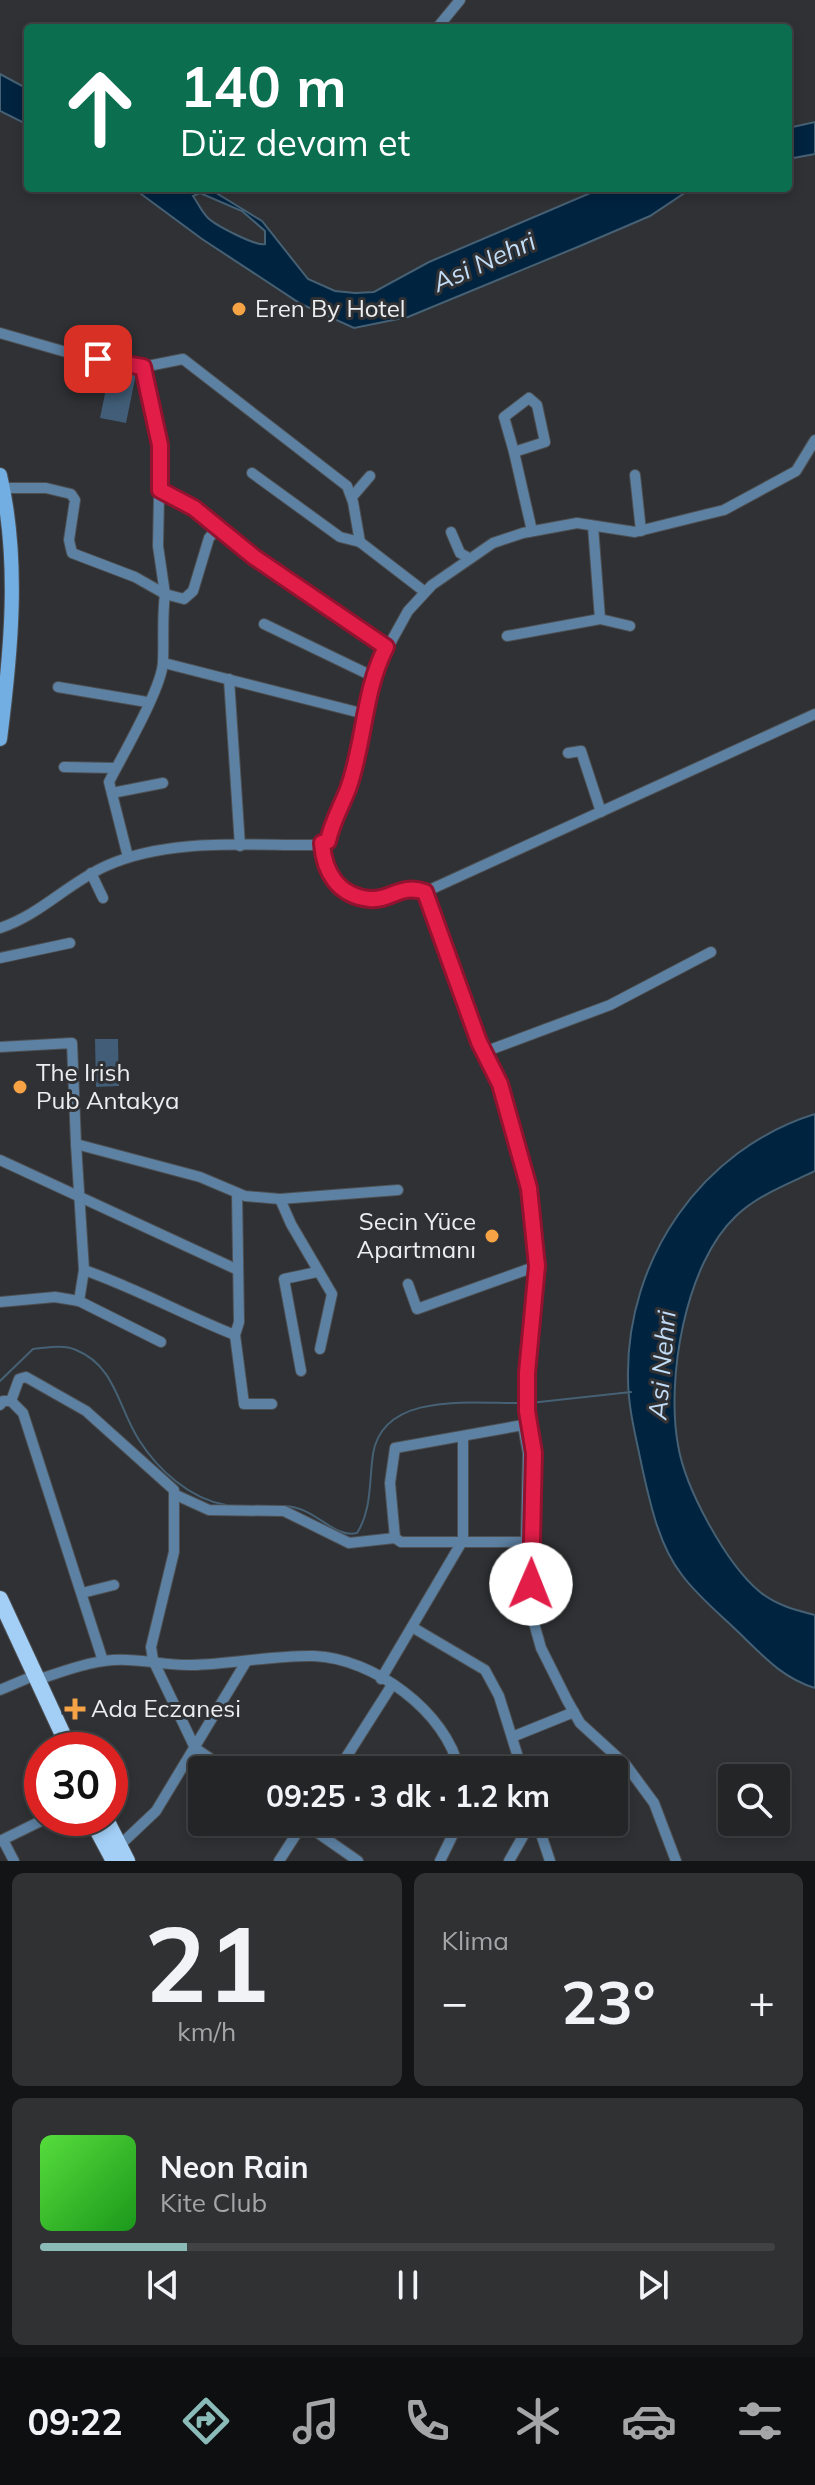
<!DOCTYPE html>
<html lang="tr">
<meta charset="utf-8">
<style>
:root{--surface:#232527;--page:#2f3133;--text:#f1f3f6;--muted:#a3a5a7;--line:#404244;--accent:#8bbbb9}
body{margin:0;font-family:Mulish,sans-serif;background:var(--page);color:var(--text);height:100vh;display:flex;flex-direction:column;font-size:30px;white-space:nowrap}
*{box-sizing:border-box;margin:0}
p{font-size:26px;color:var(--muted)}
.icon{flex:none;width:44px;height:44px;fill:none;stroke:currentColor;stroke-width:2;stroke-linecap:round;stroke-linejoin:round}
.map{position:relative;height:1861px;overflow:hidden}
.details{display:flex;flex-direction:column;gap:12px;padding:12px;background:#131415;flex:1}
.details>*{flex:none}
.guide{position:absolute;left:24px;top:24px;width:768px;height:168px;border-radius:8px;box-shadow:0 4px 12px #0003,0 0 0 2px var(--line);background:#0b6e4f;color:#fff;overflow:hidden}
.fabs{position:absolute;left:718px;top:1764px;display:grid;gap:16px}
.fabs a{display:grid;place-items:center;width:72px;height:72px;border-radius:8px;background:var(--surface);box-shadow:0 4px 12px #0003,0 0 0 2px var(--line);font-size:40px}
.speed{position:absolute;left:24px;top:1732px;display:flex;gap:16px;font-size:40px;font-weight:700;text-align:center}
.speed>*{display:grid;place-content:center;width:104px;height:104px;border-radius:50%;background:var(--surface);box-shadow:0 4px 12px #0003,0 0 0 2px var(--line);line-height:1}
.speed .limit{border:12px solid #d22;background:#fff;color:#111}
.pin{position:absolute;display:grid;place-items:center;width:68px;height:68px;color:#fff;margin:-34px;border-radius:16px;box-shadow:0 4px 12px #0006}
.me{position:absolute;width:88px;margin:-44px;rotate:1deg;stroke-linejoin:round;filter:drop-shadow(0 0 6px #0008)}
.turn{display:flex;align-items:center;gap:28px;height:168px;padding:0 24px;font-size:36px}
.turn .icon{width:104px;height:104px;stroke-width:2.5}
.turn b{display:block;font-size:56px;line-height:68px}
.big{font-size:60px;font-weight:700;line-height:1.1}
.details .tile{flex:1;display:flex;flex-direction:column;justify-content:center;gap:12px;min-width:0;padding:0 28px;border-radius:12px;background:var(--page)}
.details .dial{align-items:center;gap:0}
.dial b{font-size:104px;line-height:1}
.song{display:flex;align-items:center;gap:24px}
.cover{width:96px;height:96px;border-radius:12px;background:linear-gradient(135deg,hsl(110 70% 55%),hsl(120 70% 35%))}
.played{height:8px;border-radius:4px;background:linear-gradient(90deg,var(--accent) 20%,var(--line) 20%)}
.keys{display:flex;justify-content:space-around;direction:ltr}
.heat{display:flex;justify-content:space-between;align-items:center;font-size:44px;direction:ltr}
.details .tiles{flex:1;display:grid;gap:12px;grid-template-columns:1fr 1fr}
.tile:last-child{grid-column:span 2}
.trip{position:absolute;left:188px;top:1756px;width:440px;height:80px;border-radius:8px;background:var(--surface);box-shadow:0 4px 12px #0003,0 0 0 2px var(--line);font-weight:700;line-height:80px;text-align:center}
.tab-bar{display:flex;height:128px;justify-content:space-around;align-items:center;background:#0e0f10;color:var(--muted)}
.tab-bar .icon{width:56px;height:56px}
.tab-bar .current{color:var(--accent)}
.tab-bar b{font-size:36px;color:var(--text)}
.map>svg:first-child{display:block}
.green{fill:#415d77}
.water{fill:#00233f;stroke:#466074;stroke-width:2;fill-rule:evenodd}
.lines{fill:none;stroke-linecap:round;stroke-linejoin:round}
.stream{stroke:#466074;stroke-width:2}
.street-casing{stroke:#4d4f52;stroke-width:12}
.secondary-casing{stroke:#4d4f52;stroke-width:16}
.primary-casing{stroke:#4d4f52;stroke-width:18}
.street{stroke:#5d81a2;stroke-width:10}
.secondary{stroke:#73aee2;stroke-width:14}
.primary{stroke:#a3cff7;stroke-width:16}
.route-casing{stroke:#92132f;stroke-width:20}
.route{stroke:#e11d48;stroke-width:14}
.poi-dot{fill:#f5a345;stroke:#2f3134;stroke-width:3}
.labels{text-anchor:middle;stroke-width:6;stroke-linejoin:round;paint-order:stroke}
.poi-label{font-size:24px;fill:#ebedee;stroke:#2f3134;text-anchor:start}
.water-label{font-size:26px;font-style:italic;fill:#c1dcf6;stroke:#2f3134}
</style>
<div class="map">
<svg width="815" height="1861" viewBox="0 0 815 1861">
<rect width="100%" height="100%" fill="#2f3134"/>
<g class="green">
<path d="M111,364l26,5 -11,54 -26,-5z"/>
<path d="M95,1039h23l1,47 -23,1z"/>
</g>
<g class="water">
<path d="M0,74l28,15v36l-28,-14z"/>
<path d="M815,122v32l-27,5v-31z"/>
<path d="M133,188h75l54,33 46,58 27,12 20,2 19,-1 55,-30 173,-74h90l-42,28 -70,30 -172,71 -54,11 -53,-24 -99,-65zM200,193l42,18 23,20v13c-8,3 -50,-19 -57,-26 -7,-7 -10,-15 -15,-22z"/>
<path d="M815,1114v57c-27,13 -57,24 -79,45 -51,48 -70,163 -58,229 7,43 48,119 82,147 16,13 35,18 55,23v73c-36,-11 -55,-36 -82,-61 -17,-16 -37,-33 -51,-52 -23,-29 -32,-72 -40,-108 -6,-30 -14,-59 -14,-89 -2,-119 74,-229 187,-264z"/>
</g>
<g class="lines">
<g class="stream">
<path d="M0,1381l33,-32c13,-1 30,-5 43,1 40,16 42,58 63,90 19,30 51,59 87,65"/>
<path d="M530,1403l101,-11"/>
<path d="M285,1506c30,1 49,33 72,27 15,-23 12,-52 16,-79 10,-64 103,-50 150,-51"/>
</g>
<defs>
<g id="street">
<path d="M437,28l23,-28"/>
<path d="M0,333l73,21 70,13 40,-8 164,127 6,16 7,40 65,50"/>
<path d="M143,367l17,78 -2,101 7,48 19,5 9,-8 16,-53 6,-7 8,1 61,47 102,68"/>
<path d="M529,398l8,7 8,37 -31,10 -10,-35z"/>
<path d="M514,452l18,79"/>
<path d="M252,473l88,64 20,5"/>
<path d="M635,475l6,56"/>
<path d="M3,488h43l25,6 4,6 -6,40 3,13 63,24 30,17c-3,23 -1,46 -2,68 -1,26 -41,94 -54,120l19,75"/>
<path d="M160,490l34,18 29,24"/>
<path d="M352,497l18,-21"/>
<path d="M593,526l7,93 30,7"/>
<path d="M451,532l9,21 9,5"/>
<path d="M264,624l108,52"/>
<path d="M507,636l93,-17"/>
<path d="M164,663l201,51"/>
<path d="M229,679l11,167"/>
<path d="M58,687l89,15"/>
<path d="M568,753l13,-2 20,61"/>
<path d="M64,767l52,1"/>
<path d="M112,793l51,-10"/>
<path d="M322,843c2,29 16,54 48,56 21,2 33,-15 55,-7l54,150 21,42 29,104 8,78 -10,107v38l7,42 -4,156 11,39 26,52 13,23 46,42 28,38 22,58"/>
<path d="M91,873l12,25"/>
<path d="M425,892l390,-178"/>
<path d="M0,928c40,-13 68,-45 106,-62 63,-29 145,-20 212,-21l10,-4 5,-24 15,-28 24,-113 36,-65 24,-26 61,-42 30,-10 54,-10 58,9 89,-22 72,-39 19,-31"/>
<path d="M0,958l70,-15"/>
<path d="M0,1047l72,-4 4,101 124,33 45,19 35,3 11,25 41,70 -12,55"/>
<path d="M484,1052l126,-47 101,-53"/>
<path d="M0,1160l238,110"/>
<path d="M280,1199l118,-9"/>
<path d="M84,1270c52,18 100,45 151,65l4,-13 -2,-129"/>
<path d="M408,1284l9,25 120,-43"/>
<path d="M79,1301l82,41"/>
<path d="M0,1302l55,-5 24,4 5,-31 -8,-126"/>
<path d="M235,1335l9,69h28"/>
<path d="M301,1371l-17,-92 33,-7"/>
<path d="M11,1401l8,-22 7,-2 60,34 88,79v62l-23,95 2,13 42,88 32,22"/>
<path d="M0,1405l3,-4h8l12,12 80,248"/>
<path d="M523,1425l5,28 -2,89h-125l-6,-4 -5,-55 5,-35z"/>
<path d="M176,1495l33,15 75,1 65,32 46,-5"/>
<path d="M82,1593l32,-8"/>
<path d="M412,1627l73,43 14,26 23,74"/>
<path d="M381,1679l82,-139v-104"/>
<path d="M37,1680c24,-8 50,-18 76,-20 27,-2 53,6 79,5 41,-1 82,-10 122,-9 59,2 133,56 145,114"/>
<path d="M0,1690l26,-11"/>
<path d="M512,1737l62,-25"/>
<path d="M338,1770l54,-85"/>
<path d="M302,1822l56,39"/>
<path d="M506,1822l20,9 11,-9"/>
<path d="M537,1822l13,39"/>
<path d="M3,1840l11,21"/>
<path d="M0,1841l47,-23"/>
<path d="M119,1846l37,-35 90,-149"/>
<path d="M279,1861l25,-39"/>
<path d="M440,1861l19,-39"/>
<path d="M509,1861l17,-30"/>
</g>
<path id="secondary" d="M0,475c20,85 11,178 0,264"/>
<g id="primary">
<path d="M0,1599l70,151"/>
<path d="M91,1818l23,43"/>
<path d="M105,1818l22,43"/>
</g>
</defs>
<use href="#street" class="street-casing"/>
<use href="#secondary" class="secondary-casing"/>
<use href="#primary" class="primary-casing"/>
<use href="#street" class="street"/>
<use href="#secondary" class="secondary"/>
<use href="#primary" class="primary"/>
</g>
<g class="lines">
<defs>
<path id="route" d="M98,359l45,8 17,78v45l34,18 60,49 132,90c-23,45 -21,95 -38,142 -7,18 -16,33 -20,52l-6,2c2,29 16,53 48,56 21,2 30,-16 55,-7l54,150 21,42 29,104 8,78 -10,107v38l7,42 -3,131"/>
</defs>
<use href="#route" class="route-casing"/>
<use href="#route" class="route"/>
</g>
<g class="poi-dot">
<circle cx="239" cy="309" r="8"/>
<circle cx="20" cy="1087" r="8"/>
<circle cx="492" cy="1236" r="8"/>
<path d="M71 1697h8v8h8v8h-8v8h-8v-8h-8v-8h8z"/>
</g>
<g class="labels">
<g class="poi-label">
<text x="255" y="317">Eren By Hotel</text>
<text x="36" y="1081">The Irish<tspan x="36" dy="28">Pub Antakya</tspan></text>
<text x="476" y="1230" text-anchor="end">Secin Yüce<tspan x="476" dy="28">Apartmanı</tspan></text>
<text x="91" y="1717">Ada Eczanesi</text>
</g>
<g class="water-label">
<text transform="translate(484 262) rotate(-24)" y="9">Asi Nehri</text>
<text transform="translate(662 1365) rotate(-85)" y="9">Asi Nehri</text>
</g>
</g>
</svg>
<div class="fabs">
<a><svg class="icon" aria-label="search" viewBox="0 0 24 24"><circle cx="10" cy="10" r="6"/><path d="M15 15l6 6"/></svg></a>
</div>
<div class="speed"><div class="limit">30</div></div>
<div class="pin" style="left:98px;top:359px;background:#d93025"><svg class="icon" aria-label="arrive" viewBox="0 0 24 24"><path d="M6 21V4h12l-3 4 3 4H6"/></svg></div>
<svg class="me" style="left:531px;top:1584px" viewBox="-20 -20 40 40"><circle r="19" fill="#fff"/><path d="M0-13L10 11 0 6-10 11z" fill="#e11d48"/></svg>
<div class="trip">09:25 · 3 dk · 1.2 km</div>
<div class="guide">
<div class="turn"><svg class="icon" aria-label="ahead" viewBox="0 0 24 24"><path d="M12 20V5M6 11l6-6 6 6"/></svg><div><b>140 m</b>Düz devam et</div></div>
</div>
</div>
<section class="details">
<div class="tiles">
<div class="tile dial"><b>21</b><p>km/h</p></div>
<div class="tile"><p>Klima</p>
<div class="heat"><a>−</a><b class="big">23°</b><a>+</a></div>
</div>
<div class="tile">
<div class="song"><i class="cover"></i><div><b>Neon Rain</b><p>Kite Club</p></div></div>
<div class="played"></div>
<div class="keys"><svg class="icon" aria-label="previous" viewBox="0 0 24 24"><path d="M18 5L8 12l10 7zM5 5v14"/></svg><svg class="icon" aria-label="pause" viewBox="0 0 24 24"><path d="M8 5v14M16 5v14"/></svg><svg class="icon" aria-label="next" viewBox="0 0 24 24"><path d="M6 5l10 7-10 7zM19 5v14"/></svg></div>
</div>
</div>
</section>
<nav class="tab-bar">
<b>09:22</b>
<svg class="icon current" aria-label="directions" viewBox="0 0 24 24"><path d="M12 3l9 9-9 9-9-9zM9 14v-3h6M13 9l2 2-2 2"/></svg>
<svg class="icon" aria-label="music" viewBox="0 0 24 24"><path d="M9 18V5l10-2v13"/><circle cx="6" cy="18" r="3"/><circle cx="16" cy="16" r="3"/></svg>
<svg class="icon" aria-label="phone" viewBox="0 0 24 24"><path d="M5 4h4l2 5-3 2q2 4 5 5l2-3 5 2v4C11 20 4 13 5 4z"/></svg>
<svg class="icon" aria-label="climate" viewBox="0 0 24 24"><path d="M12 3v18M4 7l16 10M4 17L20 7"/></svg>
<svg class="icon" aria-label="car" viewBox="0 0 24 24"><path d="M5 17H2v-5l4-1 3-4h7l3 4 3 1v5h-3M9 17h6M6 11h13"/><circle cx="7" cy="17" r="2"/><circle cx="17" cy="17" r="2"/></svg>
<svg class="icon" aria-label="filters" viewBox="0 0 24 24"><path d="M4 7h16M4 17h16"/><circle cx="9" cy="7" r="2"/><circle cx="15" cy="17" r="2"/></svg>
</nav>
